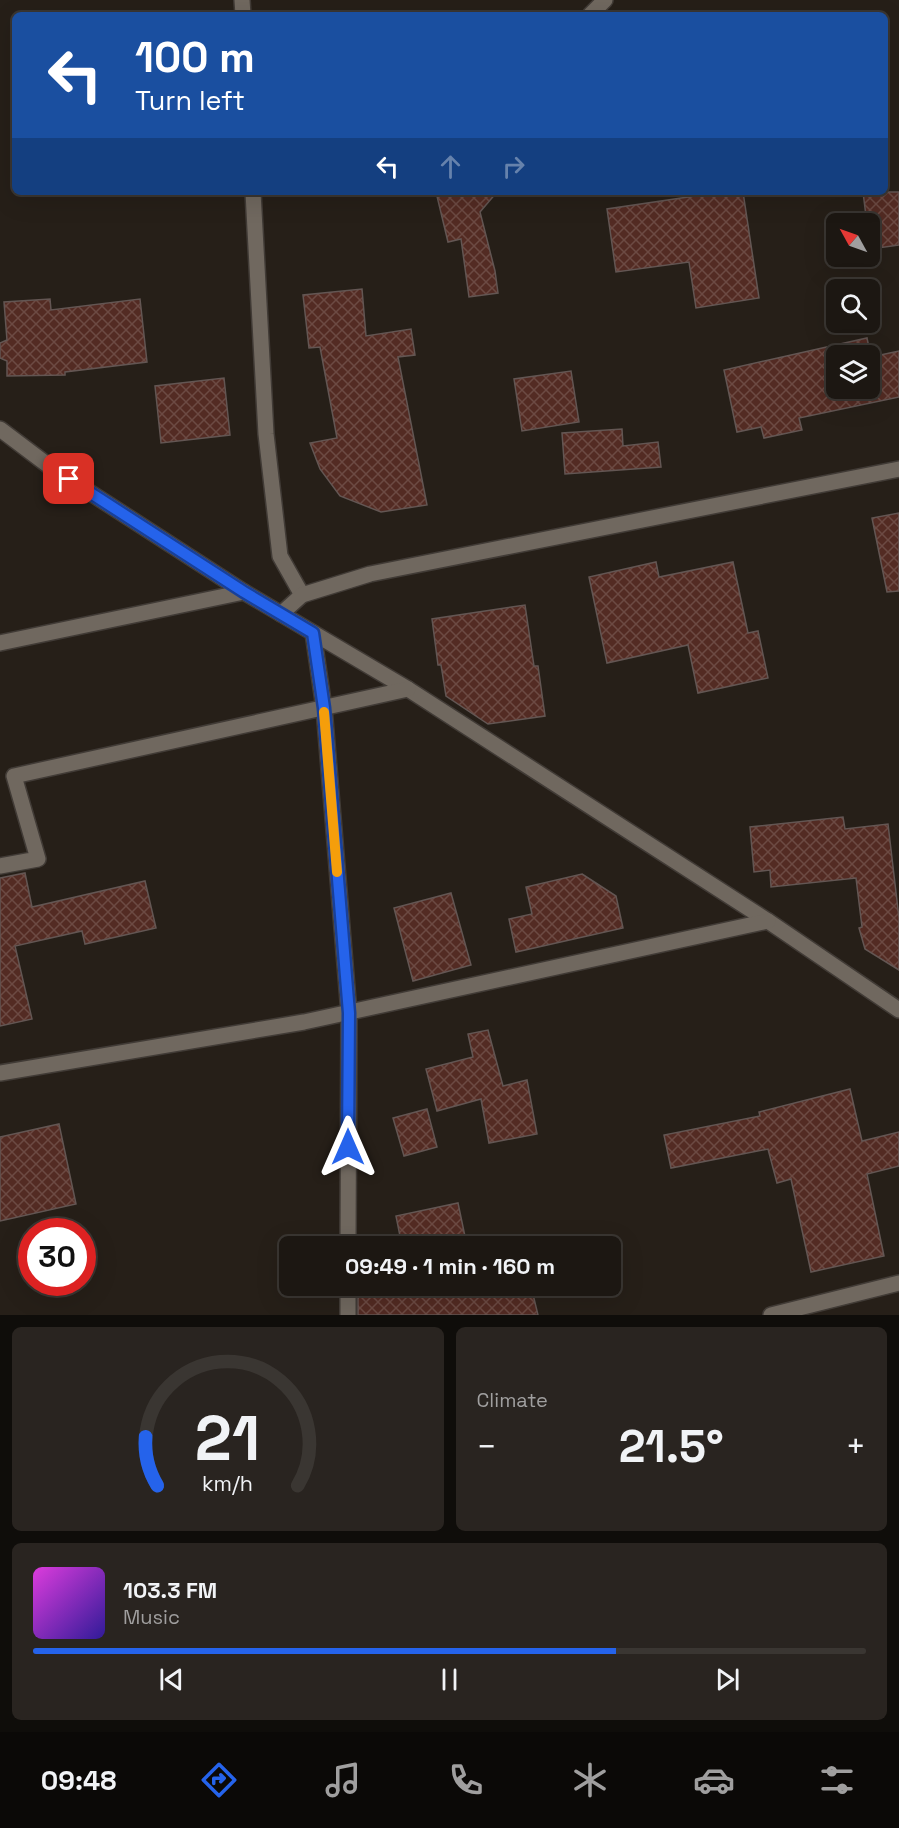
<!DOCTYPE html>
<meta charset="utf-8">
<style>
:root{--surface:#1c1712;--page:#292420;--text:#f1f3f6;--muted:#a09f9f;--line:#3a3632;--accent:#2563eb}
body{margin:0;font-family:"Space Grotesk",sans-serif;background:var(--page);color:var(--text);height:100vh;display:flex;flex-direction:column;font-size:22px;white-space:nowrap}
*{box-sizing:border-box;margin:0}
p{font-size:20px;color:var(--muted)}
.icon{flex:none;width:33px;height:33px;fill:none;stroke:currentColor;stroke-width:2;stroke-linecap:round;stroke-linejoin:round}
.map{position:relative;height:1315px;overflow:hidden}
.sheet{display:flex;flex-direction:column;gap:12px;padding:12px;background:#0f0d0a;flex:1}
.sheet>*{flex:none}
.top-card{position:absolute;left:12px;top:12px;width:876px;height:183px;border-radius:9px;box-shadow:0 6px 24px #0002,0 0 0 2px var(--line);background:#1a4fa0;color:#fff;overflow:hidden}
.needle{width:39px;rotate:310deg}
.buttons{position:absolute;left:826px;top:213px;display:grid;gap:12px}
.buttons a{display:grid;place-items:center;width:54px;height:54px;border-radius:9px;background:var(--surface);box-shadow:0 6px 24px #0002,0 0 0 2px var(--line);font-size:30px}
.speed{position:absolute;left:18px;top:1218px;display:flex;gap:12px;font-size:30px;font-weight:700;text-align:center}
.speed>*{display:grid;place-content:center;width:78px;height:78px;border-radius:50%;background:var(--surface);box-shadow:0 6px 24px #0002,0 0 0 2px var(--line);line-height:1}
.speed .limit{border:9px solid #d22;background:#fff;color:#111}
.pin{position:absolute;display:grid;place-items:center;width:51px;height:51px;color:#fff;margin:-26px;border-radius:12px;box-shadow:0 3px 9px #0006}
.me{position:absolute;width:66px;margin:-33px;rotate:0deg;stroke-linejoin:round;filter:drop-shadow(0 0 4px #0008)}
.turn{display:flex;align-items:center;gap:21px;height:126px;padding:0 24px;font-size:27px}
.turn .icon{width:78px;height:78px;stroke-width:2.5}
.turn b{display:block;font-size:42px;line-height:51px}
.lanes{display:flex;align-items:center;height:57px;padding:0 24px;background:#0003;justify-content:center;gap:30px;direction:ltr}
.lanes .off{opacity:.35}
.big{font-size:45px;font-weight:700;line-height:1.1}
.sheet .widget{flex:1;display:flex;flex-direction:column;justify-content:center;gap:9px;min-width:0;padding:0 21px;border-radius:9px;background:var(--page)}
.sheet .dial{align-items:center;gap:0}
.dial svg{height:156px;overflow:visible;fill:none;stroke:var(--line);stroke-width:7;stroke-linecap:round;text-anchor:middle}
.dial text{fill:var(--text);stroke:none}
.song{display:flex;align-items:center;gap:18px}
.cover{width:72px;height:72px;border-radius:9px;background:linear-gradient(135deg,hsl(300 70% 55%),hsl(250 70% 35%))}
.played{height:6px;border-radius:3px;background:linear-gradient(90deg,var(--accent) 70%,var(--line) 70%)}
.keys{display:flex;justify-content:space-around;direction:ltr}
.heat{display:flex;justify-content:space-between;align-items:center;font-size:33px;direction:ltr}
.sheet .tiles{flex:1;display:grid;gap:12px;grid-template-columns:1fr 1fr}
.widget:last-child{grid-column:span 2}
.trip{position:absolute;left:279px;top:1236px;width:342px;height:60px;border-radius:9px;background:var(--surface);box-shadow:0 6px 24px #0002,0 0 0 2px var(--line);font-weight:700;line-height:60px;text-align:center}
.tabs{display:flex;height:96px;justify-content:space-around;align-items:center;background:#0b0907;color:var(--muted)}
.tabs .icon{width:42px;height:42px}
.tabs .on{color:var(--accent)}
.tabs b{font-size:27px;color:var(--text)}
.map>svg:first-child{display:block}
.building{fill:url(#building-cross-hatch);stroke:#635653;stroke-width:1.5;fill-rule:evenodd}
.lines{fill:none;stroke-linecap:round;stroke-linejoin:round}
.minor-casing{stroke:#413b36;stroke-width:18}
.minor{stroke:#70685f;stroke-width:15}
.route-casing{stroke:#184099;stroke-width:15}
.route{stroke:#2563eb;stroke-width:10}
.slow{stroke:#f59e0b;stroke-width:10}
</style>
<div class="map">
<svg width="899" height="1315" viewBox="0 0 899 1315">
<defs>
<pattern id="building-cross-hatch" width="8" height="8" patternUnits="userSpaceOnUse" patternTransform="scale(1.5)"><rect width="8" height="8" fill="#532b23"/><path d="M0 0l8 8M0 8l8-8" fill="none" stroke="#6c4a43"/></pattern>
</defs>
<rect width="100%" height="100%" fill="#261f18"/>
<g class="building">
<path d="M436,192h61l-17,20 15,59 3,22 -29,4 -8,-58 -13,3z"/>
<path d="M722,192h21l16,106 -63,10 -7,-46 -73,10 -9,-63z"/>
<path d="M863,192h36v53l-28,4 -1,-25h-3z"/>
<path d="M362,289l4,47 45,-7 4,26 -17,2 29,148 -46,7 -41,-16 -20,-27 -10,-26 27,-5 -17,-91 -11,1 -6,-53z"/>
<path d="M50,299l1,11 89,-11 7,63 -82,10v3l-58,1v-15l-7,-3v-15l7,-3 -3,-38z"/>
<path d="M867,338l4,19 28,-6v46l-100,21 3,12 -38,8 -3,-11 -24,5 -13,-62zM837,356h33v32h-33z"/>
<path d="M571,371l8,51 -57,9 -8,-52z"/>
<path d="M224,378l6,57 -69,8 -6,-57z"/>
<path d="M622,429l1,17 35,-4 3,25 -96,7 -3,-41z"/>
<path d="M899,513v78l-12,1 -15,-74z"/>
<path d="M656,562l3,15 74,-15 15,71 10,-2 10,47 -70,15 -10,-48 -81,18 -18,-86z"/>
<path d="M525,605l9,61h4l7,50 -57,8 -42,-28 -5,-31h-3l-6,-46z"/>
<path d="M843,817l2,12 43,-5 11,94v52l-34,-21 -6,-21 3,-1 -6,-49 -85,9 -1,-17 -16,2 -4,-45z"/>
<path d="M25,873l7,34 113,-26 11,47 -71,16 -3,-13 -67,15 17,73 -32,7v-148z"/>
<path d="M582,874l34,22 7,32 -107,24 -7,-33 23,-5 -6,-27z"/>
<path d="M451,893l20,72 -58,16 -19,-73z"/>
<path d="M488,1030l15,56 24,-6 10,54 -48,9 -8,-44 -44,12 -11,-42 47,-12 -5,-23z"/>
<path d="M850,1089l12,52 37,-9v34l-32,8 17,82 -73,16 -20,-93 -14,4 -9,-34 -97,19 -7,-33 96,-19 -1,-4z"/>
<path d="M427,1109l10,38 -33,9 -11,-38z"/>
<path d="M59,1124l17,80 -76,17v-84z"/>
<path d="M458,1203l9,43h-65l-6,-30z"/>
<path d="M410,1286h121l7,29h-180v-18l53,-10z"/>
</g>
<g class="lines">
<defs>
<g id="minor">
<path d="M242,0l1,15"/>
<path d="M590,15l15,-15"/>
<path d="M253,192l13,242 14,122 22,39"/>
<path d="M0,429l49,37 195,126 164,97 360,232 131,89"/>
<path d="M281,614l21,-19 68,-21 529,-105"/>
<path d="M313,633l11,75 25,305 -1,233"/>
<path d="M0,643l244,-51"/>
<path d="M0,866l38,-7 -24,-83 394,-87"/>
<path d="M0,1073l304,-51 464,-101"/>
<path d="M348,1315v-29"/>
<path d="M771,1315l128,-32"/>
</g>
</defs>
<use href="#minor" class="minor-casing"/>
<use href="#minor" class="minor"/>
</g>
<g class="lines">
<defs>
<path id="route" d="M69,479l175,113 69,41 11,75 25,305 -1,134"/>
</defs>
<use href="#route" class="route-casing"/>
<use href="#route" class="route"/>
<path class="slow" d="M324,712l13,160"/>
</g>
</svg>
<div class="buttons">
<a><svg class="needle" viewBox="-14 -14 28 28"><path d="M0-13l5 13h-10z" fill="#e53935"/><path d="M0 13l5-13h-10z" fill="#a09f9f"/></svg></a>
<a><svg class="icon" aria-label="search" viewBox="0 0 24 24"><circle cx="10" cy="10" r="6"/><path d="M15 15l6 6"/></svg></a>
<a><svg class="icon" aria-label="layers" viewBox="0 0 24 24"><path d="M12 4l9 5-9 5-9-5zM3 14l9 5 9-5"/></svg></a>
</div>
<div class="speed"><div class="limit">30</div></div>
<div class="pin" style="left:69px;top:479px;background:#d93025"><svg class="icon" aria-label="arrive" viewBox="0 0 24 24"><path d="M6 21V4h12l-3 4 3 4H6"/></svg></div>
<svg class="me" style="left:348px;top:1147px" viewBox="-20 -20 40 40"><path d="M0-17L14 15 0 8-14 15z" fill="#2563eb" stroke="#fff" stroke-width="4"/></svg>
<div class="trip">09:49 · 1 min · 160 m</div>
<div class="top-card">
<div class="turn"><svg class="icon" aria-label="left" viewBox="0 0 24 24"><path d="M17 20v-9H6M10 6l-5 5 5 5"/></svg><div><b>100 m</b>Turn left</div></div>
<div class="lanes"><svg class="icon" aria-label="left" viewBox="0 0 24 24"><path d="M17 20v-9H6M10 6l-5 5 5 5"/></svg><svg class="icon off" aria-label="ahead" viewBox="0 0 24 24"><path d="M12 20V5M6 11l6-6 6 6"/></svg><svg class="icon off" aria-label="right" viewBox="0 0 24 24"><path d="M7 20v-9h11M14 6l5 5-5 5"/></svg></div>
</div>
</div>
<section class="sheet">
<div class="tiles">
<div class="widget dial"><svg viewBox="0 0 100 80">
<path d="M14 69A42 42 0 1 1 86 69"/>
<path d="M14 69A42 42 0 0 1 8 44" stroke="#2563eb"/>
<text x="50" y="56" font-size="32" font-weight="700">21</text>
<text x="50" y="72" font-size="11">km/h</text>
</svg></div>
<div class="widget"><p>Climate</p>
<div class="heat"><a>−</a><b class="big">21.5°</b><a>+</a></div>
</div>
<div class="widget">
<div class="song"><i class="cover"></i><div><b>103.3 FM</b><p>Music</p></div></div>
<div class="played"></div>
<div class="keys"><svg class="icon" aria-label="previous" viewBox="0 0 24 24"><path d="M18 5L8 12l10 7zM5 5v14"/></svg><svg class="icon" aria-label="pause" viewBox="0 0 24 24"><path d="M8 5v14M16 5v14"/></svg><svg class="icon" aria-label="next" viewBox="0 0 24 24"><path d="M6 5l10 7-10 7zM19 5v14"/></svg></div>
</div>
</div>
</section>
<nav class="tabs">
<b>09:48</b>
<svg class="icon on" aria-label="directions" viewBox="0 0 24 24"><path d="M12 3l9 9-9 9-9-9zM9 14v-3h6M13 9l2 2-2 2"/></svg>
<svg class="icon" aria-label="music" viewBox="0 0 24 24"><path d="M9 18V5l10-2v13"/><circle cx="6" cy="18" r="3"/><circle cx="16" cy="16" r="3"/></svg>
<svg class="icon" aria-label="phone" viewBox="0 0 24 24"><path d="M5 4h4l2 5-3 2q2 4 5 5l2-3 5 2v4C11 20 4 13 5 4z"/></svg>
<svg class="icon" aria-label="climate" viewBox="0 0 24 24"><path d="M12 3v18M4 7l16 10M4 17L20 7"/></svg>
<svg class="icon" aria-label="car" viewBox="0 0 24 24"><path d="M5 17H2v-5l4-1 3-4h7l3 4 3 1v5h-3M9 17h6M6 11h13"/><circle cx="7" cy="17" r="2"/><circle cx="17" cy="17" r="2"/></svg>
<svg class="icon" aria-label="filters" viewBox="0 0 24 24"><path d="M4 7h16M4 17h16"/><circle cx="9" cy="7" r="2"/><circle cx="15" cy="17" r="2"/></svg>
</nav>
